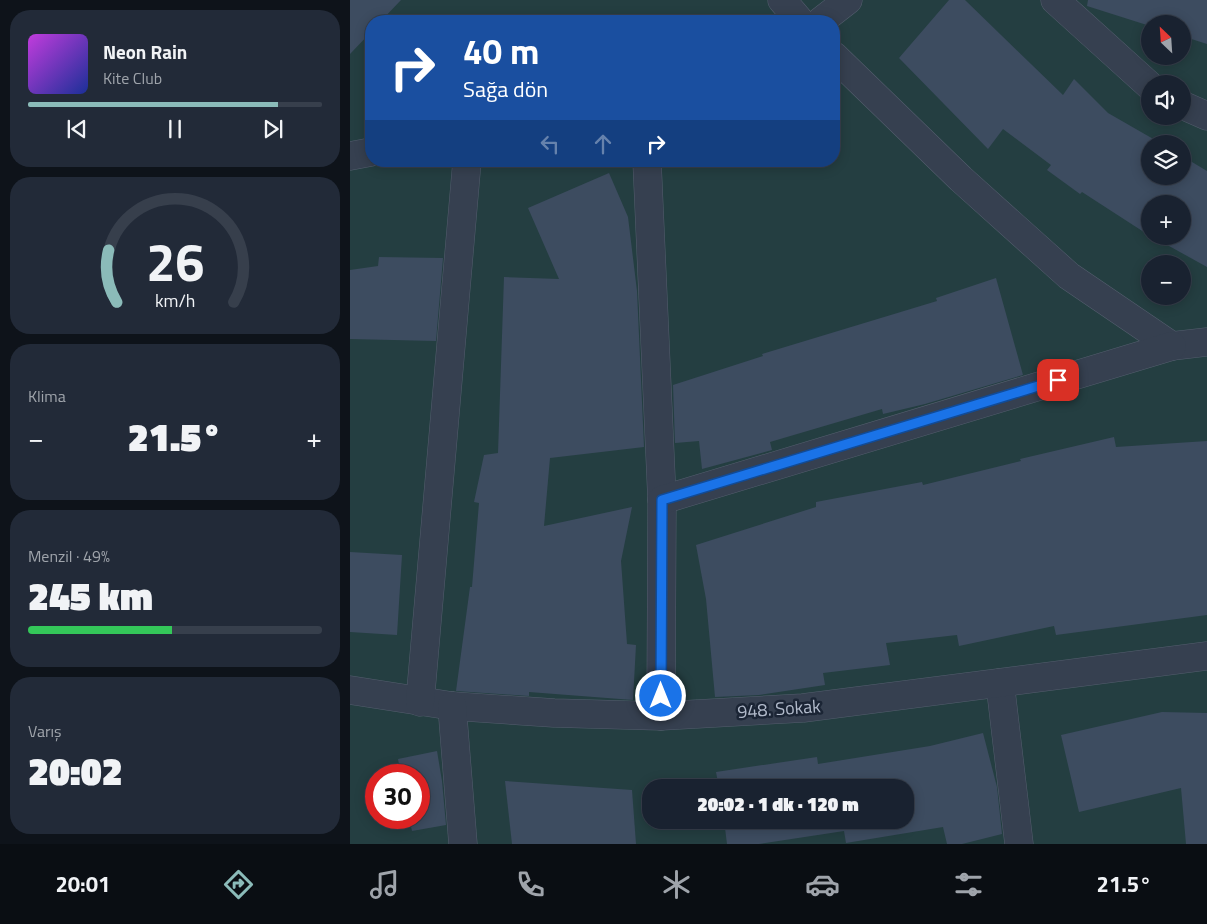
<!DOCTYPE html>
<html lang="tr">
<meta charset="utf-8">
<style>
:root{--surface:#192230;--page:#222a38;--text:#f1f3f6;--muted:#9fa4ab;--line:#373f4c;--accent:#8bbbb9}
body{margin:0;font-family:"Titillium Web",sans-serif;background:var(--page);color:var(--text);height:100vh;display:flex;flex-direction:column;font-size:19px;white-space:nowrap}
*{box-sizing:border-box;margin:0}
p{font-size:16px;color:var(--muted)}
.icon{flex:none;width:28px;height:28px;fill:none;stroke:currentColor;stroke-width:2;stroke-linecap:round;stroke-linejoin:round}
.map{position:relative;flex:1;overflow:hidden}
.details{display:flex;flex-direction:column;gap:10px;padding:10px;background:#0e131a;width:350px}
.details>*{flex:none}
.guide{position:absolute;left:15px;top:15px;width:475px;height:152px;border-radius:20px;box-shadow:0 2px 12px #0003,0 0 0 1px var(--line);background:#1a4fa0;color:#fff;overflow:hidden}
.needle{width:32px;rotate:335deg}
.controls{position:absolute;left:791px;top:15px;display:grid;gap:10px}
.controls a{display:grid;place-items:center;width:50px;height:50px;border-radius:50%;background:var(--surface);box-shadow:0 2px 12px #0003,0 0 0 1px var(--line);font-size:25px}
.speed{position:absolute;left:15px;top:764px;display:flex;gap:10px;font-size:25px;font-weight:700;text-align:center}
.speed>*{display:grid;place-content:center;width:65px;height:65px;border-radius:50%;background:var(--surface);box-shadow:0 2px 12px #0003,0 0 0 1px var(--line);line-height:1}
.speed .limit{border:8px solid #d22;background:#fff;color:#111}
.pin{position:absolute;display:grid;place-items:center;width:42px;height:42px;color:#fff;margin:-21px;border-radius:10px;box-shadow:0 2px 8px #0006}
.me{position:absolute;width:55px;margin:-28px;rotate:0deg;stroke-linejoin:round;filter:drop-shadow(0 0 4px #0008)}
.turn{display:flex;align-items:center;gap:18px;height:105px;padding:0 15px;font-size:22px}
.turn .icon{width:65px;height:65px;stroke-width:2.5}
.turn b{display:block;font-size:35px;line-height:42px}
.lanes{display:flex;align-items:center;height:48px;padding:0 15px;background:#0003;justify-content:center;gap:25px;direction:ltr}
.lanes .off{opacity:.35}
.big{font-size:38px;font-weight:800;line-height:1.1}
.details .widget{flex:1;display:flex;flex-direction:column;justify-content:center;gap:8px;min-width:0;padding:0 18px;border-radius:20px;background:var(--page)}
.details .dial{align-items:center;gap:0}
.dial svg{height:130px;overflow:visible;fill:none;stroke:var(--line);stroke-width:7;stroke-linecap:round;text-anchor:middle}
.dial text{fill:var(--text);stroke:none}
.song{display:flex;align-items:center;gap:15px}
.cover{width:60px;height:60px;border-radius:8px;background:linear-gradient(135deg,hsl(290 70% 55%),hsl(230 70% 35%))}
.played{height:5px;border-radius:2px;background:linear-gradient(90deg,var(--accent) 85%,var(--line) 85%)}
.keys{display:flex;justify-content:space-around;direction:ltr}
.heat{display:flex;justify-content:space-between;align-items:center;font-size:28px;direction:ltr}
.charge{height:8px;border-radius:4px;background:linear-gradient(90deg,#34c759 49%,var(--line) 0)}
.trip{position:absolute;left:292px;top:779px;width:272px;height:50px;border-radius:20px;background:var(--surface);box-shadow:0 2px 12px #0003,0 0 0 1px var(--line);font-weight:800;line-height:50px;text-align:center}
.tab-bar{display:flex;height:80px;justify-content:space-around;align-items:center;background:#0a0e13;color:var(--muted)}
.tab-bar .icon{width:35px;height:35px}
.tab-bar .selected{color:var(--accent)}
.tab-bar b{font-size:22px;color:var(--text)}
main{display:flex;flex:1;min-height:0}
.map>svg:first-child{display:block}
.green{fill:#243e41;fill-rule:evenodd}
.building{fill:#3d4c60}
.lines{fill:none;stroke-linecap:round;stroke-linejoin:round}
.street-casing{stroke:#545e6e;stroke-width:29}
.street{stroke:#364050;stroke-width:28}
.route-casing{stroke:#114b97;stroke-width:12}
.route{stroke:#1a73e8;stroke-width:9}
.labels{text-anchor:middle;stroke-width:5;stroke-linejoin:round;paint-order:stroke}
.street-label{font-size:18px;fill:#b2bbcb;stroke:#1b2535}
</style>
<main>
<section class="details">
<div class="widget">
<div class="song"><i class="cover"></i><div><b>Neon Rain</b><p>Kite Club</p></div></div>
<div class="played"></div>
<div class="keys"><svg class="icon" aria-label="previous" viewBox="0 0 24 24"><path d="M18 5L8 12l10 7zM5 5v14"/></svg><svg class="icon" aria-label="pause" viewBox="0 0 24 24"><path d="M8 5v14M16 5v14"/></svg><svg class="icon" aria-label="next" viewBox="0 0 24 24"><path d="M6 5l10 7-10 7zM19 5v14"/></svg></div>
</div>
<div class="widget dial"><svg viewBox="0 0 100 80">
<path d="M14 69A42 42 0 1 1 86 69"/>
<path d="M14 69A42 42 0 0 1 9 37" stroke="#8bbbb9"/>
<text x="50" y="56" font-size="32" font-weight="700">26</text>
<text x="50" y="72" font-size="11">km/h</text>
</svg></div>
<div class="widget"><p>Klima</p>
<div class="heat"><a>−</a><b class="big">21.5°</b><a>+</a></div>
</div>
<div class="widget"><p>Menzil · 49%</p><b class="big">245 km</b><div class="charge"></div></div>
<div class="widget"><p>Varış</p><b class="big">20:02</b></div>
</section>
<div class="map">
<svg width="857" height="844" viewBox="0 0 857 844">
<rect width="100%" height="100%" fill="#212e40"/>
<path class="green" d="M0,0h857v844h-857zM21,21h463v140h-463zM800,24h32v32h-32zM800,84h32v32h-32zM800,144h32v32h-32zM800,204h32v32h-32zM800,264h32v32h-32zM26,775h43v43h-43zM301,788h255v32h-255z"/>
<g class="building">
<path d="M0,0h51l-20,21h-10v11l-21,22z"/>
<path d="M599,0h16l98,95 11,-16 34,34 54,31h-12v32h32v-20l25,15v96l-56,-31h31v-32h-32v32l-68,-44 -2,2 -33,-24 4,-5 -48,-36 -15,20 -89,-91z"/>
<path d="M738,0h119v44l-25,-8v-12h-32v2l-63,-20z"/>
<path d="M259,173l19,44 9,74 7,156 -94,11 -6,68 88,-19 -11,54 6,83 9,1 -3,55 -104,-8v4l-73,-5 14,-104h2l7,-84 -5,-1 10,-47 14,-2 6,-176 55,2 -31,-71z"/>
<path d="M29,257l64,1 -7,83 -86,-2v-69l28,-4z"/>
<path d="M646,278l27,97 -98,29 -42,10 -1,-5 -112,33 2,8 -70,19 -3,-28 -24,2 -2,-58 90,-29 -1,-2 175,-53 -1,-3z"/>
<path d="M764,437l2,10 91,-6v174l-151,20 -2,-9 -95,20 -2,-11 -71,8 4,22 -67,8 2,12 -66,10 -44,2 -9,-98 -10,-54 120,-38v-5l106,-20 1,3 98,-24 -1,-2z"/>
<path d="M0,552l52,3 -5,80 -47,-3z"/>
<path d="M812,712l45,1v131h-21l-5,-56 -102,24 -18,-77z"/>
<path d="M633,733l14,54 5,47 -40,10h-15l-4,-17 -97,16 -2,-12 -85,13h-32l-3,-24h182v-32h-187l-3,-16 101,-15 1,7 112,-18z"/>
<path d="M87,751l5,30 4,44 -34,6 -3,-13h10v-43h-18l-3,-16z"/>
<path d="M155,781l127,9 4,54h-124z"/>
</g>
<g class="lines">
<defs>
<g id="street">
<path d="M432,0l18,21"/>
<path d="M705,0l95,86"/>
<path d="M471,21l27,-21"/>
<path d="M484,56l127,123 108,97 103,70 35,-4"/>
<path d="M832,105l25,11"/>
<path d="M0,156l21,-4"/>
<path d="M297,161l15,339 -1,216"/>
<path d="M312,500l510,-154"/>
<path d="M650,683l19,161"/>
<path d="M0,690l102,16 102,7 107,3 142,-8 404,-52"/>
<path d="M70,702l47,-541"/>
<path d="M102,706l11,138"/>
</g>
</defs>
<use href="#street" class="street-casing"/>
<use href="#street" class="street"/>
</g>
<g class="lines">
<defs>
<path id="route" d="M311,696l1,-196 396,-120"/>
</defs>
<use href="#route" class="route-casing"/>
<use href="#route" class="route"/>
</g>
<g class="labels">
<g class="street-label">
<text transform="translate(429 709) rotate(-4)" y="6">948. Sokak</text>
</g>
</g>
</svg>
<div class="controls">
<a><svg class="needle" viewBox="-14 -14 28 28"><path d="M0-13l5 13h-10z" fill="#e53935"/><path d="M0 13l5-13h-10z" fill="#9fa4ab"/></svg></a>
<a><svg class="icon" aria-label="sound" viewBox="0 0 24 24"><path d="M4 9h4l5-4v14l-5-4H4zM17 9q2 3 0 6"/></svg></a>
<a><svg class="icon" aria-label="layers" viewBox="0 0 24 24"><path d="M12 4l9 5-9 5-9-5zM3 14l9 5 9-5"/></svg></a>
<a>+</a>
<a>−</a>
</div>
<div class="speed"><div class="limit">30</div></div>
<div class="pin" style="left:708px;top:380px;background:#d93025"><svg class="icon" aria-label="arrive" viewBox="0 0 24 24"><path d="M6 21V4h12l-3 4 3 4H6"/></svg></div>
<svg class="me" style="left:311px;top:696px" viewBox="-20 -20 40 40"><circle r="17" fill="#1a73e8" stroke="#fff" stroke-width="3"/><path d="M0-11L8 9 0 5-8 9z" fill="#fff"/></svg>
<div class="trip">20:02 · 1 dk · 120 m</div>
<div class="guide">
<div class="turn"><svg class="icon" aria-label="right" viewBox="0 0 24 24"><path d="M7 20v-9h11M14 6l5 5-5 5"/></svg><div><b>40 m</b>Sağa dön</div></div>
<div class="lanes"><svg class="icon off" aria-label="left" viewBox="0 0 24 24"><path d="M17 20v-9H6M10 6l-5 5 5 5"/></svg><svg class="icon off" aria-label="ahead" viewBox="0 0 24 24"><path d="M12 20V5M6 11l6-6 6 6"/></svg><svg class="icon" aria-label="right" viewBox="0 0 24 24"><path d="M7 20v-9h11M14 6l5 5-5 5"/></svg></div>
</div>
</div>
</main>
<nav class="tab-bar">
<b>20:01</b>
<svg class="icon selected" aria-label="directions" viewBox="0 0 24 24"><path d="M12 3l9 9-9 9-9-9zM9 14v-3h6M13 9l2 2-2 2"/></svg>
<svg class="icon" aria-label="music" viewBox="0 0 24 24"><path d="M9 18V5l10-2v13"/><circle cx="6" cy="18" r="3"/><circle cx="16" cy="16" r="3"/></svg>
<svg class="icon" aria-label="phone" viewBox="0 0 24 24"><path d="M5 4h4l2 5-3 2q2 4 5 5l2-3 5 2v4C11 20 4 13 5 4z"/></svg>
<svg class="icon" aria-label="climate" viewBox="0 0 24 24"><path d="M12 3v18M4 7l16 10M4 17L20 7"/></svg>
<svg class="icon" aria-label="car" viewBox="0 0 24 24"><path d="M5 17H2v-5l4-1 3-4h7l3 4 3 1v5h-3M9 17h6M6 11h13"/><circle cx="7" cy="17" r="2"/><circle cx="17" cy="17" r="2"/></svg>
<svg class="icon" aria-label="filters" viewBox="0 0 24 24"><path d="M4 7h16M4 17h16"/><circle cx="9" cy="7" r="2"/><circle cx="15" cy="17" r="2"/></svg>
<b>21.5°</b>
</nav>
